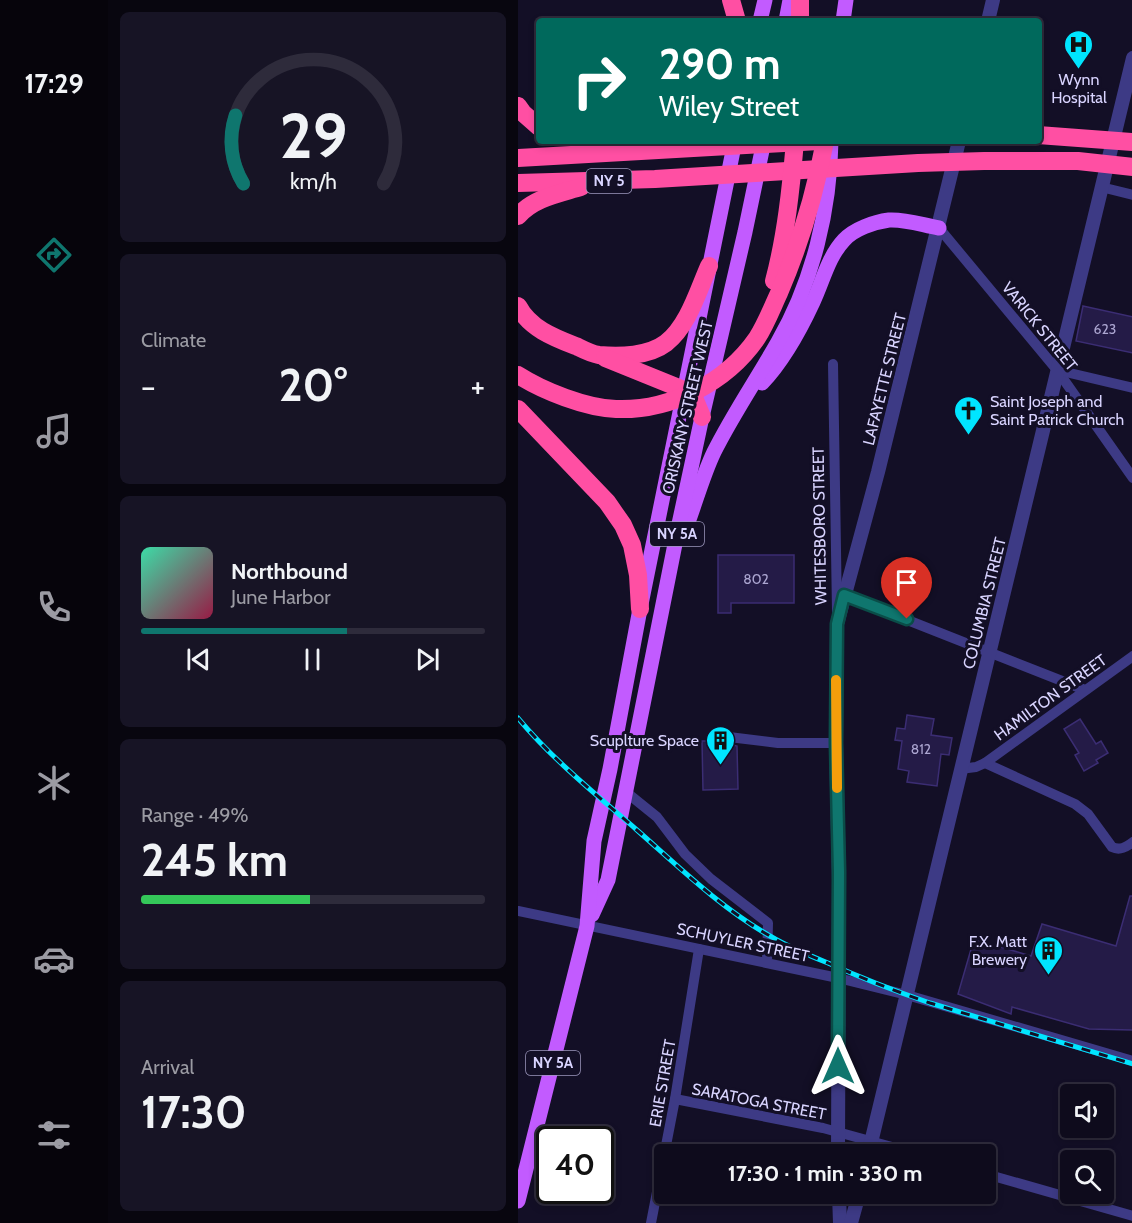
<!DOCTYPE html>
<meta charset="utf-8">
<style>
:root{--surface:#0e0b1c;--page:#171425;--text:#f1f3f6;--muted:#9b9ba3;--line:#2e2b3b;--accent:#0f766e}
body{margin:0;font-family:Cabin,sans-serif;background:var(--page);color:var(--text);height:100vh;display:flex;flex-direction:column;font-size:22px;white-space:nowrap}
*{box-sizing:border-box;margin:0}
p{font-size:20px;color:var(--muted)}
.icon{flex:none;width:33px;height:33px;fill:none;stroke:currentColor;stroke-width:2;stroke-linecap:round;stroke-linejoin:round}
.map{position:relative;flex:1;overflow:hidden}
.panel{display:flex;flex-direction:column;gap:12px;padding:12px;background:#08060f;width:410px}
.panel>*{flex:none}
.top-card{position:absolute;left:18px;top:18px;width:506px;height:126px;border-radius:6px;box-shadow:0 3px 9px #0003,0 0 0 2px var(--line);background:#00695c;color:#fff;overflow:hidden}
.tools{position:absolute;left:542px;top:1084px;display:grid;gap:12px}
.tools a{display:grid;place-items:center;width:54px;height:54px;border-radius:6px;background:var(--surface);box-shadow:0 3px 9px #0003,0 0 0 2px var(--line);font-size:30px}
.speed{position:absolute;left:18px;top:1126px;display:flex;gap:12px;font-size:30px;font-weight:700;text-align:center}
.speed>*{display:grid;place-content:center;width:78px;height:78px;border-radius:50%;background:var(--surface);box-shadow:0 3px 9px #0003,0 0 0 2px var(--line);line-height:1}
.speed .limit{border:3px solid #111;border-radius:9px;background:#fff;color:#111}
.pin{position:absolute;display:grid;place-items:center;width:51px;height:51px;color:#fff;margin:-62px -26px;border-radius:50% 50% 50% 0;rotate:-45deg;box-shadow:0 0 6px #0007}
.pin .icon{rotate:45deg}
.me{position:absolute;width:66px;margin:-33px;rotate:0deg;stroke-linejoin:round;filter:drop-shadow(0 0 4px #0008)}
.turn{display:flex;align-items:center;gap:21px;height:126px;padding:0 24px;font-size:27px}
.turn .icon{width:78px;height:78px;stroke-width:2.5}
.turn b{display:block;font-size:42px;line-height:51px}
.big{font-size:45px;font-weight:800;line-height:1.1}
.panel .tile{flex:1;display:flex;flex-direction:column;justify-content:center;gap:9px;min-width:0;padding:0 21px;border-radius:9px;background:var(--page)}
.panel .dial{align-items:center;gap:0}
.dial svg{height:156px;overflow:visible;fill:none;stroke:var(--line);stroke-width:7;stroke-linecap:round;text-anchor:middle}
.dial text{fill:var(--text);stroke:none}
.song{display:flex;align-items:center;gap:18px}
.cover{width:72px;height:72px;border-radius:9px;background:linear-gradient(135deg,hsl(160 70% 55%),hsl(340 70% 35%))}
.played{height:6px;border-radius:3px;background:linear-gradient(90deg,var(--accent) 60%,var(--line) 60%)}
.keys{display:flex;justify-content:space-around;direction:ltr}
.heat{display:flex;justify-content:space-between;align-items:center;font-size:33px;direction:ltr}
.charge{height:9px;border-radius:4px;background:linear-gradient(90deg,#34c759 49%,var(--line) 0)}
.trip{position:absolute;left:136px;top:1144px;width:342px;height:60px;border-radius:6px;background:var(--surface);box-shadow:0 3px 9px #0003,0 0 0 2px var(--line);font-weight:800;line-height:60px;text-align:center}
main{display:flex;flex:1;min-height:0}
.tabs{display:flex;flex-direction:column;width:108px;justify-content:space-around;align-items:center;background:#06040b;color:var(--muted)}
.tabs .icon{width:42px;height:42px}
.tabs .active{color:var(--accent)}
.tabs b{font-size:27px;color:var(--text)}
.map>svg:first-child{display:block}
.building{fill:#241b47;stroke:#3b2d73;stroke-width:1.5}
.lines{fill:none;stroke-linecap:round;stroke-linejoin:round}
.minor{stroke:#3d3a85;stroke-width:10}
.tertiary{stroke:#3d3a85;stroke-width:14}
.primary{stroke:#c25bff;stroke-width:15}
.motorway{stroke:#ff4fa3;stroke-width:18}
.rail-casing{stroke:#00e5ff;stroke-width:5}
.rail{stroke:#130f26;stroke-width:3;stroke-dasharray:9;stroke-linecap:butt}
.route-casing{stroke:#0a4d48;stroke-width:15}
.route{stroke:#0f766e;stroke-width:10}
.slow{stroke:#f59e0b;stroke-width:10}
.labels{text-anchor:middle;stroke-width:6;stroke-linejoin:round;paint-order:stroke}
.number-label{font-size:14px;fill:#aca6d1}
.shield{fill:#130f26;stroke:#9e99be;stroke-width:1.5}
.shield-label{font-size:15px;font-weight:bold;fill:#d9d4ff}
.poi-label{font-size:16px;fill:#d9d4ff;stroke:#130f26;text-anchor:end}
.street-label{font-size:16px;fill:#d9d4ff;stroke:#130f26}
</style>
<main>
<nav class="tabs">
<b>17:29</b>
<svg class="icon active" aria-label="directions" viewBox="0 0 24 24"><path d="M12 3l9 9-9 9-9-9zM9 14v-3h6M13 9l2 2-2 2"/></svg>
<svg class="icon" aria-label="music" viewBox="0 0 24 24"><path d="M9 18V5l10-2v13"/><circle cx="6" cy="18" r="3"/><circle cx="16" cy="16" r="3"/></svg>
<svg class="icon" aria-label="phone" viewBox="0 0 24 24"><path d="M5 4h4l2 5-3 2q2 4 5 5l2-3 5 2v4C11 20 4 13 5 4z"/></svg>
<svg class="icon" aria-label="climate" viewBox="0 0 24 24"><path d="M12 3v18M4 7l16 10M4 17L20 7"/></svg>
<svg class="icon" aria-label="car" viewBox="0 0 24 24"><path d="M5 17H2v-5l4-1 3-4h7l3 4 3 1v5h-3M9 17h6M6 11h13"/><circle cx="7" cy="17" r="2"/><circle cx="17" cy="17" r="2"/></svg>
<svg class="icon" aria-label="filters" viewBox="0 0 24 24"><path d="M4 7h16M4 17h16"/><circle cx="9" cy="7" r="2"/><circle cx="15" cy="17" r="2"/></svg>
</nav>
<section class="panel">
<div class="tile dial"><svg viewBox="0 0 100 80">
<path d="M14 69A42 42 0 1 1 86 69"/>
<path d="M14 69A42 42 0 0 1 10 34" stroke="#0f766e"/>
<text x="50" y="56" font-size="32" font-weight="700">29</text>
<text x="50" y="72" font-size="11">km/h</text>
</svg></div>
<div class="tile"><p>Climate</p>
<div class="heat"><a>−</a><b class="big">20°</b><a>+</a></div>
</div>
<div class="tile">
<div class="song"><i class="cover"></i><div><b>Northbound</b><p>June Harbor</p></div></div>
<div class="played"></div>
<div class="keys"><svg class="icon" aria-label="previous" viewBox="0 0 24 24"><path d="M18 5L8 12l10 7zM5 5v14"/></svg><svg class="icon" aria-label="pause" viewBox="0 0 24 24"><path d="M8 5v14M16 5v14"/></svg><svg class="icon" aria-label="next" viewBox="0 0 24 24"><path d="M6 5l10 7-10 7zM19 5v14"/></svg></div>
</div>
<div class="tile"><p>Range · 49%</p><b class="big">245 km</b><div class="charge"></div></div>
<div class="tile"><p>Arrival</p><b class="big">17:30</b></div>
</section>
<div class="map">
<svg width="615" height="1223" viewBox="0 0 615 1223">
<rect width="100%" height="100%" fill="#130f26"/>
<g class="building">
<path d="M565,306l50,11v36l-57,-12z"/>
<path d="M200,555h76v48h-63v10h-13z"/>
<path d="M389,715l27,4 -3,16 21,3 -3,17 -8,-1 -4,32 -30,-4 2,-11 -11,-2 4,-28 -7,-1 2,-12 8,1z"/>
<path d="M562,719l16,25 5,-3 7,12 -12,7 2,3 -14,8 -9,-16 4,-2 -15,-24z"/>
<path d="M184,741h21l5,3 9,2 1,43 -35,1z"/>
<path d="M612,896h3v134l-44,-1 -77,-22 -1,7 -53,-20 16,-55 57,17 11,-32 74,22z"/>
</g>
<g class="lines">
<g class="minor">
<path d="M583,187l32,8"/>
<path d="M421,228l118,142 76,108"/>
<path d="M315,364l4,248"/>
<path d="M539,370l76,18"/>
<path d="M326,595l241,95"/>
<path d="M211,737l49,6h58"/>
<path d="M467,763l90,41 13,10 24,33c8,4 14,0 21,-5"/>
<path d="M442,769l16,-2 9,-4 148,-107"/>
<path d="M108,792l31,25 28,37 26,25 57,44 -1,39"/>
<path d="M0,911l320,67 69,17 226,66"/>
<path d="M157,1099l148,29 98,27"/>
<path d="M468,1174l147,42"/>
<path d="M133,1223l24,-124 24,-150"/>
</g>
<g class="tertiary">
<path d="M470,21l5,-21"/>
<path d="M320,1155l1,-275 -3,-137 1,-119 41,-152 81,-331"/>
<path d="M350,1155l265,-1097"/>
<path d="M321,1194l1,29"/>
<path d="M333,1223l8,-29"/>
</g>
<g class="primary">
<path d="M242,21l5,-21"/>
<path d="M268,21l4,-21"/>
<path d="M325,21l3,-21"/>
<path d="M244,383c22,-23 38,-53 51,-81 10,-21 15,-45 31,-62 10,-11 30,-18 45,-20 17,-1 33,5 50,8"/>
<path d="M169,525c9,-24 16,-50 27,-73 19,-38 43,-73 64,-110 35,-61 52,-132 53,-201"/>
<path d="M74,915l16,-35 71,-356 23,-107 43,-185 19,-91"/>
<path d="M0,1201l69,-275 7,-85 16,-72 30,-160 95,-468"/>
</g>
<g class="motorway">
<path d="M213,0l6,21"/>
<path d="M282,21v-21"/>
<path d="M0,106l5,7 16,14"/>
<path d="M520,135l95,7"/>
<path d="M0,158l301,-17"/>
<path d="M0,183l137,-4 263,-16 66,-2h94l55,6"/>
<path d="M0,216c16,-18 40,-22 63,-29"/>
<path d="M256,281c12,-45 17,-93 21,-140"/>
<path d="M0,306c12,23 37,32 60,41 6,3 14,7 21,8 21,2 50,1 67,-12 22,-17 32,-52 43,-77"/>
<path d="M87,358l79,32 11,10 7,17"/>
<path d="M0,375c25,16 68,33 98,34 54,2 110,-26 141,-71 9,-14 15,-30 22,-45 21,-49 36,-99 46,-152"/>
<path d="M0,409l89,93 16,23 9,20 6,30 2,34"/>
</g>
<defs>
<path id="rail" d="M0,718c35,42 79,77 120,113 42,37 83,77 132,105 18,11 38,19 58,27 33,15 67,28 102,40l203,61"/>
</defs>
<use href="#rail" class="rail-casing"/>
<use href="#rail" class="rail"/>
</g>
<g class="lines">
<defs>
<path id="route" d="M320,1066l1,-194 -3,-129 1,-119 7,-29 63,24"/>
</defs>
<use href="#route" class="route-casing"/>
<use href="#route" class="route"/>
<path class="slow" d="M318,680l1,108"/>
</g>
<defs>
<symbol id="hospital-pin" viewBox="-11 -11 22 30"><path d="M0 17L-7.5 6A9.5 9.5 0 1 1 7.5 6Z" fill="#00e5ff" stroke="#130f26"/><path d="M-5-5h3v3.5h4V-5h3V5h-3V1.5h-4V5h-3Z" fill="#111"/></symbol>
<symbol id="church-pin" viewBox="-11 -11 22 30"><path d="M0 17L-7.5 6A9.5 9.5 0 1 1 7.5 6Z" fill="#00e5ff" stroke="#130f26"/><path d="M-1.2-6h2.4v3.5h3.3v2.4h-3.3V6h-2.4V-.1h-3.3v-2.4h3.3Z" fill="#111"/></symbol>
<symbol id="building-pin" viewBox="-11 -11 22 30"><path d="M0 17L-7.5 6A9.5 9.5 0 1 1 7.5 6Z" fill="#00e5ff" stroke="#130f26"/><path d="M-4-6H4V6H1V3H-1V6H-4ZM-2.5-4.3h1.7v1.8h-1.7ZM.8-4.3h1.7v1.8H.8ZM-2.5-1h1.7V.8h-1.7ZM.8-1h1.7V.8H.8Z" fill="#111"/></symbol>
</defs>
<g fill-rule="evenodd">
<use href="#hospital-pin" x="544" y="28" width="33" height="45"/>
<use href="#church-pin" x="434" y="394" width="33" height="45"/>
<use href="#building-pin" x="186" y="724" width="33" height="45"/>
<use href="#building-pin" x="514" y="934" width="33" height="45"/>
</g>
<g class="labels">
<g class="number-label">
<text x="587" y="334">623</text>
<text x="238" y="584">802</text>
<text x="403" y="754">812</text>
</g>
<g class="shield">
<rect x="68.5" y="169" width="45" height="24" rx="4.5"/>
<rect x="132" y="522" width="54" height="24" rx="4.5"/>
<rect x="8" y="1051" width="54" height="24" rx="4.5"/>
</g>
<g class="shield-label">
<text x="91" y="186">NY 5</text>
<text x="159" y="539">NY 5A</text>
<text x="35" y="1068">NY 5A</text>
</g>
<g class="poi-label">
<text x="561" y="85" text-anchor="middle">Wynn<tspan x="561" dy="18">Hospital</tspan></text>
<text x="472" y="407" text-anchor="start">Saint Joseph and<tspan x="472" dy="18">Saint Patrick Church</tspan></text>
<text x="181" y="746">Scuplture Space</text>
<text x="509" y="947">F.X. Matt<tspan x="509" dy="18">Brewery</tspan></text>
</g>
<g class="street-label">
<text transform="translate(522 326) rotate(51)" y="6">VARICK STREET</text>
<text transform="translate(366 379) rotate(-76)" y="6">LAFAYETTE STREET</text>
<text transform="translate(169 407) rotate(-77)" y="6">ORISKANY STREET WEST</text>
<text transform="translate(301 526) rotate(-91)" y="6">WHITESBORO STREET</text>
<text transform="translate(466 603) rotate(-76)" y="6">COLUMBIA STREET</text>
<text transform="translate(532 697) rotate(-36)" y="6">HAMILTON STREET</text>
<text transform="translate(225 942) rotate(12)" y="6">SCHUYLER STREET</text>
<text transform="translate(144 1083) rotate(-80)" y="6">ERIE STREET</text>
<text transform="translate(241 1101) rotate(11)" y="6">SARATOGA STREET</text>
</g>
</g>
</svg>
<div class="tools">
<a><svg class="icon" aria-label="sound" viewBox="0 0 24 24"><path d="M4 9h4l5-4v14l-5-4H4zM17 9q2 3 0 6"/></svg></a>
<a><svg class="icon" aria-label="search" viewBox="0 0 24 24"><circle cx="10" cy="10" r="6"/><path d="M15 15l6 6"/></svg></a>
</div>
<div class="speed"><div class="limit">40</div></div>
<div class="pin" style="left:389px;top:619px;background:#d93025"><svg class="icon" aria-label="arrive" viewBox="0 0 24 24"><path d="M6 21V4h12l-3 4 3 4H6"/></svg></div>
<svg class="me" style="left:320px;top:1066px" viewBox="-20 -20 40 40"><path d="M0-17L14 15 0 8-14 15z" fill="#0f766e" stroke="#fff" stroke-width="4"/></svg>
<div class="trip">17:30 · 1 min · 330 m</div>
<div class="top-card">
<div class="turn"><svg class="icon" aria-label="right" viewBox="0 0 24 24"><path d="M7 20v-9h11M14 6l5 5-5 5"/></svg><div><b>290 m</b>Wiley Street</div></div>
</div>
</div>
</main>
